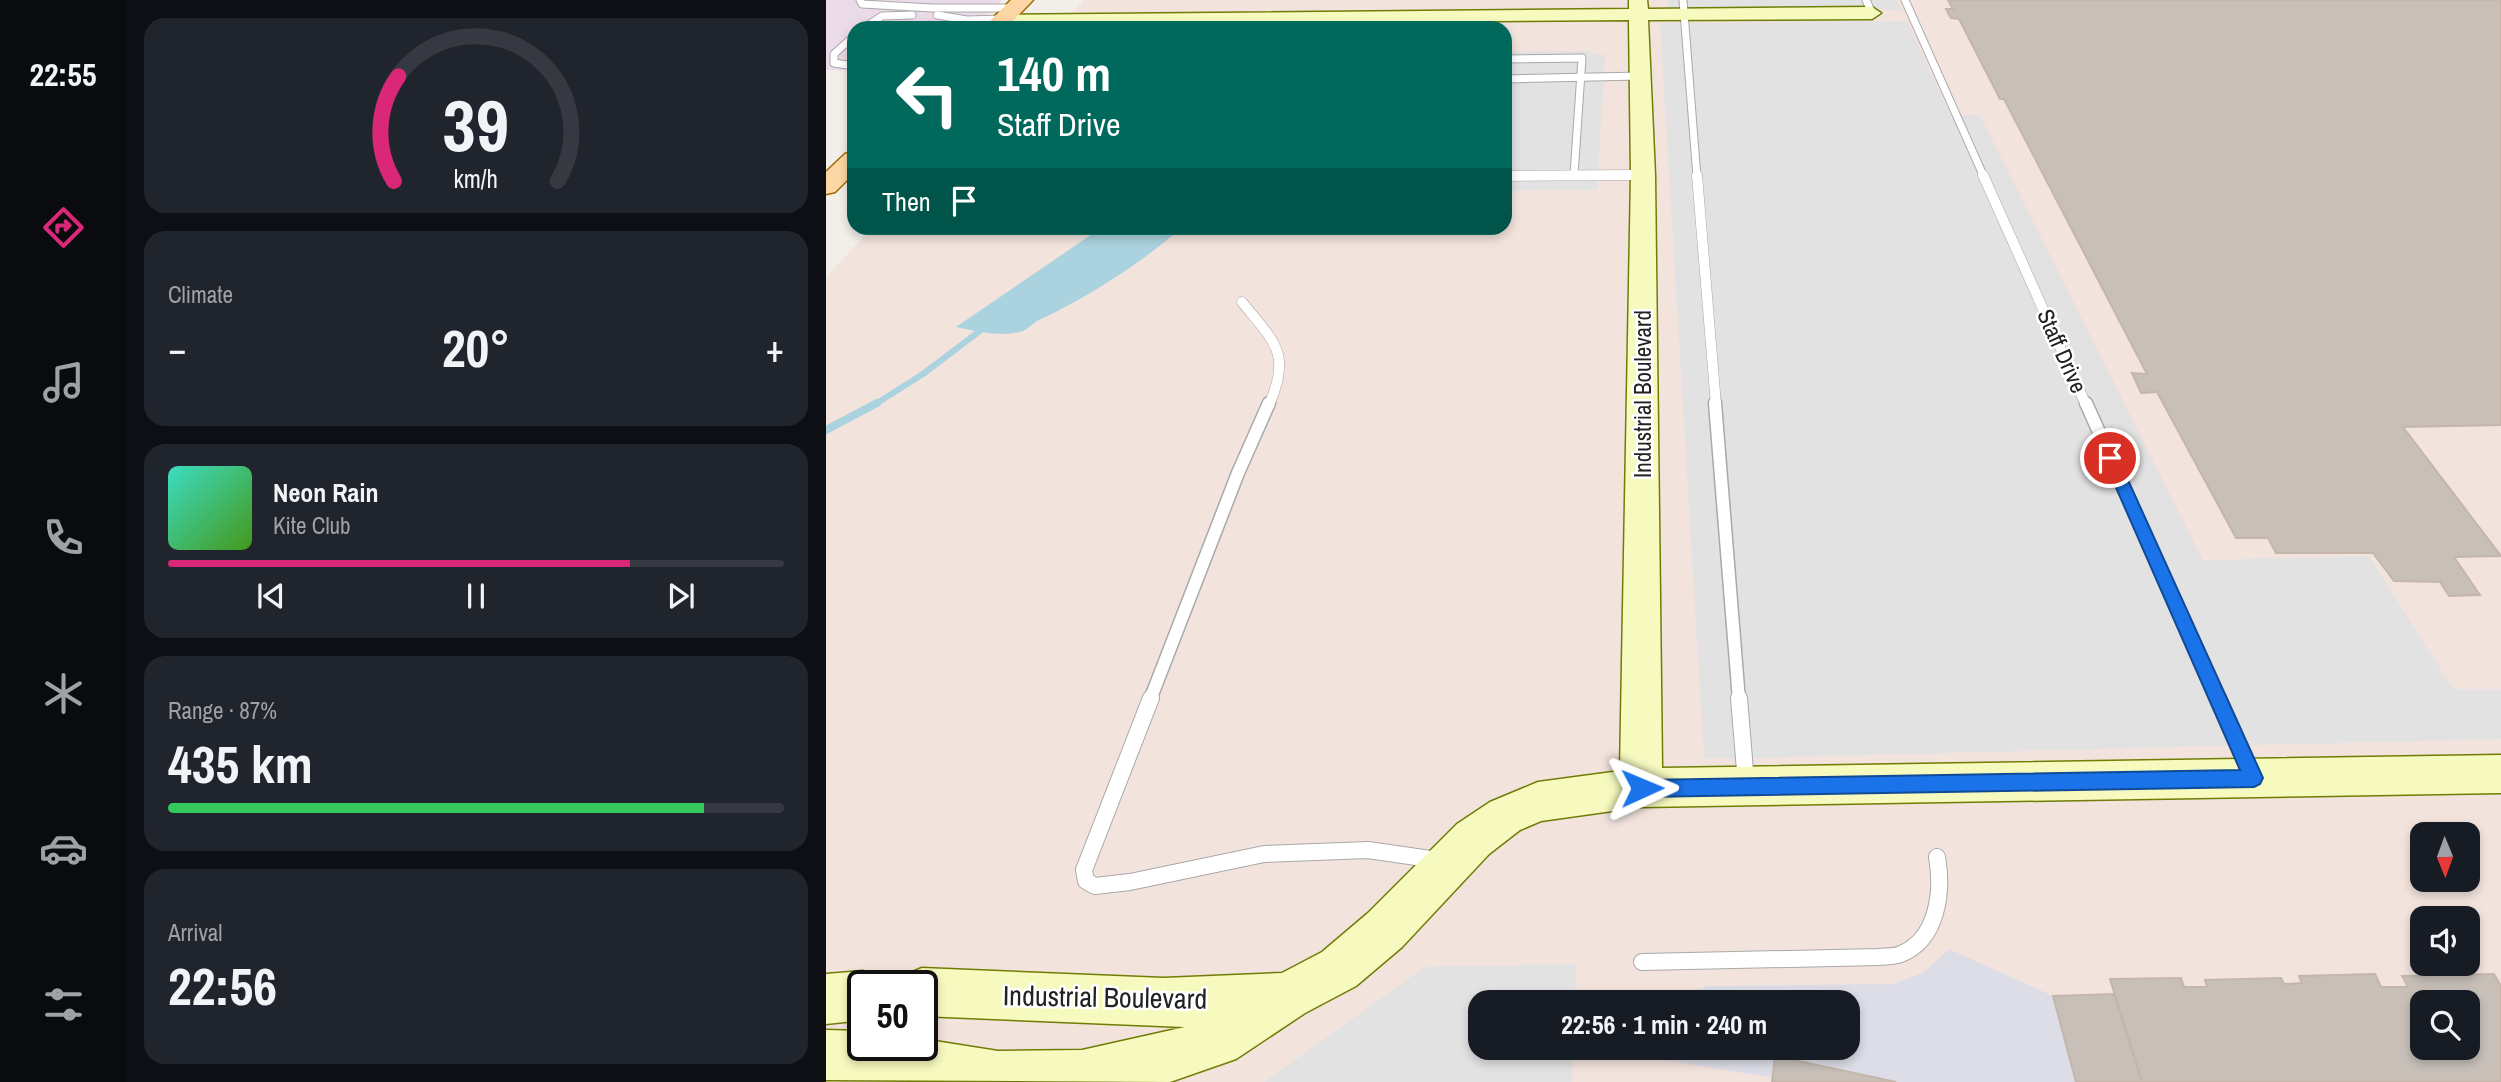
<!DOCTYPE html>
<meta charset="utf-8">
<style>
:root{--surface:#171b24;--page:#20242c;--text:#f1f3f6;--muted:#9ea1a6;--line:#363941;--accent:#db2777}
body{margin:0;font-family:"Archivo Narrow",sans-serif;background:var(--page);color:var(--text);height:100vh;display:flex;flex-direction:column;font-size:26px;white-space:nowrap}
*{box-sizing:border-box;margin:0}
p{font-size:23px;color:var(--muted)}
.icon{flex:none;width:38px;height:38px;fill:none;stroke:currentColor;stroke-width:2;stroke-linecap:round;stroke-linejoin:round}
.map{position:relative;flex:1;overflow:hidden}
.details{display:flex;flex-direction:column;gap:18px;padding:18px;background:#0d0f14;width:700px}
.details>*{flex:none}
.hud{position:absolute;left:21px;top:21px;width:665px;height:214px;border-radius:21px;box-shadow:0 4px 10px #0003;background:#00695c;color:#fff;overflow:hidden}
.needle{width:46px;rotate:179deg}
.fabs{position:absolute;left:1584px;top:822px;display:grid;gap:14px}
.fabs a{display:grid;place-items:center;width:70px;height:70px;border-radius:14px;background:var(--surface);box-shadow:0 4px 10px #0003;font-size:35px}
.speed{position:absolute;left:21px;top:970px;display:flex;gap:14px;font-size:35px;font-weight:700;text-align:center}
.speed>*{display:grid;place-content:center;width:91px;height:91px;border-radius:50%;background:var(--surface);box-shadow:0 4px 10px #0003;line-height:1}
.speed .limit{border:4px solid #111;border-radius:10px;background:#fff;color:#111}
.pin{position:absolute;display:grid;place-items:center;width:60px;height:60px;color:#fff;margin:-30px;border:4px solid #fff;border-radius:50%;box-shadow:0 2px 7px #0007}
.me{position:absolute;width:77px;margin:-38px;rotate:89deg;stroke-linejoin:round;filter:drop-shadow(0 0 5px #0008)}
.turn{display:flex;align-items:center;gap:24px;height:147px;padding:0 35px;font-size:32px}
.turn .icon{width:91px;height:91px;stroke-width:2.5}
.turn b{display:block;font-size:49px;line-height:60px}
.then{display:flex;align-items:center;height:66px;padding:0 35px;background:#0003;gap:14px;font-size:26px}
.big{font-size:52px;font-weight:800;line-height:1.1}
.details .widget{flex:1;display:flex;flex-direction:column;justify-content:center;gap:10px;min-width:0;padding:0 24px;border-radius:21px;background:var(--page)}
.details .dial{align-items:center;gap:0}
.dial svg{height:182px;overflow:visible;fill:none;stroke:var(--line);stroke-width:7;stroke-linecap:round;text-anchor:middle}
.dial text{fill:var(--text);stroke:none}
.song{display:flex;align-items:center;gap:21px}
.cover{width:84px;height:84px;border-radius:10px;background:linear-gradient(135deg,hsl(170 70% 55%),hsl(100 70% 35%))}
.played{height:7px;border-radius:4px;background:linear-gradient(90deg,var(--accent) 75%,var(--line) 75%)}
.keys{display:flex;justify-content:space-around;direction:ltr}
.heat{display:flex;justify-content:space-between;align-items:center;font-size:38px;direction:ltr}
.charge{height:10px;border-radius:5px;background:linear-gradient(90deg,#34c759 87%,var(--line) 0)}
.trip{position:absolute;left:642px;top:990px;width:392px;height:70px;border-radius:21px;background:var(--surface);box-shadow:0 4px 10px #0003;font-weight:800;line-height:70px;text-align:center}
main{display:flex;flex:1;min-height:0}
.dock{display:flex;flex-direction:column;width:126px;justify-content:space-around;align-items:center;background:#090b0e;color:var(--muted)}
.dock .icon{width:49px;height:49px}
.dock .current{color:var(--accent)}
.dock b{font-size:32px;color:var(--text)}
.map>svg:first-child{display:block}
.industrial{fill:#ebdbe8}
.military{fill:#f3e3dd;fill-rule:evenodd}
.parking{fill:#e2e2e2}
.plaza{fill:#dddde8}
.water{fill:#aad3df}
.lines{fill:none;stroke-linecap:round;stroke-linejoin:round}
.stream-far1{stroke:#aad3df;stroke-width:6}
.stream{stroke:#aad3df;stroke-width:8}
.building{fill:#c7bfb8;stroke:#c4b6ab;stroke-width:2;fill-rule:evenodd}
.lane-far3-casing{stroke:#a9a9a9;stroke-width:9}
.lane-far2-casing{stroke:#a9a9a9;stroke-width:11}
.lane-far1-casing{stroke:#a9a9a9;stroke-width:15}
.lane-casing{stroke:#a9a9a9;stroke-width:18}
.secondary-casing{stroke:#707d05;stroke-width:3}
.primary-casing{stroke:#a06b00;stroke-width:3}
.lane-far3{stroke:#fff;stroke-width:7}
.lane-far2{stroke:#fff;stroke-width:10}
.lane-far1{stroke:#fff;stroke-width:12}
.lane{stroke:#fff;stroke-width:16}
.secondary{fill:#f7fabf;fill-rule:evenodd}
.primary{fill:#fcd6a4;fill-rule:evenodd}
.route{fill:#1a73e8;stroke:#114b97;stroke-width:2}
.labels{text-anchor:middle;stroke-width:5;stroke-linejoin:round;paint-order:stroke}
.street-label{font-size:23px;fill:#222;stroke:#fff}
.near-street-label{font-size:28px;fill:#222;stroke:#fff}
</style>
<main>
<nav class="dock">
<b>22:55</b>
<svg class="icon current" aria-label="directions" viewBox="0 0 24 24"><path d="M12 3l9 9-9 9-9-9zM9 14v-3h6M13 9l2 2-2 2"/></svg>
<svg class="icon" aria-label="music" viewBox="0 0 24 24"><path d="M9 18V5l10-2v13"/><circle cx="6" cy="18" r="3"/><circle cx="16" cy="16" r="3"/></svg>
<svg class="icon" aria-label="phone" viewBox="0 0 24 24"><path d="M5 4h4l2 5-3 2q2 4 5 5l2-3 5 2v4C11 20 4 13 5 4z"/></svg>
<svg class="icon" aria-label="climate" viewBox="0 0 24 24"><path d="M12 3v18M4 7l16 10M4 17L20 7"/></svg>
<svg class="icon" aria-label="car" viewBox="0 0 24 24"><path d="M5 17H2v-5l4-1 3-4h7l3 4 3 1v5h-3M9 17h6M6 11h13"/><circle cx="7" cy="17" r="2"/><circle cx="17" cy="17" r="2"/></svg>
<svg class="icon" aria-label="filters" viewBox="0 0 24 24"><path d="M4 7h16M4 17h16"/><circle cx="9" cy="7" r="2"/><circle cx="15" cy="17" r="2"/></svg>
</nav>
<section class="details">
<div class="widget dial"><svg viewBox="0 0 100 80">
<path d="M14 69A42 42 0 1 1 86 69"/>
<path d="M14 69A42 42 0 0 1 16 23" stroke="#db2777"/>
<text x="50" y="56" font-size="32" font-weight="700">39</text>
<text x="50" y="72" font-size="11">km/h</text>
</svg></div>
<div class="widget"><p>Climate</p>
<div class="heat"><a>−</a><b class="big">20°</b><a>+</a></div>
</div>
<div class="widget">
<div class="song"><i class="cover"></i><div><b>Neon Rain</b><p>Kite Club</p></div></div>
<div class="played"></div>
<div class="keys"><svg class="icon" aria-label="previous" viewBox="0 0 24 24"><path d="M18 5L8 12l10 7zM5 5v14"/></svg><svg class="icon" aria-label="pause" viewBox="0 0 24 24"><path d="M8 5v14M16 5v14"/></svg><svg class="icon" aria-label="next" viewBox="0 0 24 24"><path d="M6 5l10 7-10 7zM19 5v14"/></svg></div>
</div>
<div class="widget"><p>Range · 87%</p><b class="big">435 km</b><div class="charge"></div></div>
<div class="widget"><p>Arrival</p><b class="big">22:56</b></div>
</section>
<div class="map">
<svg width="1675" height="1082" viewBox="0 0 1675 1082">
<rect width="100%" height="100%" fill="#f2efe9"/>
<path class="industrial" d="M0,0h176l-30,28h-118v42h-28z"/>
<path class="military" d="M258,0h1417v1082h-1675v-805l46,-49h633v-200h-447zM1596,835h46v45h-46zM1596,919h46v45h-46zM37,985h59v60h-59zM654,1003h368v45h-368zM1596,1003h46v45h-46z"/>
<g class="parking">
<path d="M842,0h229l5,11 -41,-4 -192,2z"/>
<path d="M1081,21l43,94h30l223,445 166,-4 84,133h48v50l-797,20 -44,-736z"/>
<path d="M679,51h86v3h14l-8,136 -92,1z"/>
<path d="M750,964l-1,39h-95v45h93l-1,34h-308l161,-115z"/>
</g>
<path class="plaza" d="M1123,949l104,47 23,86h-180l-123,-4 -106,-18v-12h181v-45h-172l17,-13 18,-4 182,-2 30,-11z"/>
<path class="water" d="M275,228h80c-42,37 -93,69 -144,93 -6,4 -11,10 -18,11 -21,5 -42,-1 -63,-5z"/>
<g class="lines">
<path class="stream-far1" d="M48,405l49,-31 62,-47"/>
<path class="stream" d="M0,430l51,-27"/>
</g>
<g class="building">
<path d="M1122,0h553v425l-98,2 98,129 -47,1 26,38 -31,1 -9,-14 -46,-1 -21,-28h-97l-8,-15h-32l-79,-146 -16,1 -9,-20 15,1 -143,-275h-4l-41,-80 -8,-1 -5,-9h7z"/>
<path d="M1549,974l6,13h27l-6,-11 92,-2 7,12v96h-359l-32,-103 71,-1 3,9h23l-2,-7 76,-2 3,6 18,-1 -3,-7zM1596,1003h46v45h-46z"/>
<path d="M1288,994l28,88h-66l-23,-86z"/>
<path d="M949,1056l121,26h-124z"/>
</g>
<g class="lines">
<defs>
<g id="lane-far3">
<path d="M34,0l2,4 70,4h83"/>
<path d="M857,0l14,177"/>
<path d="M1040,0l6,13"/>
<path d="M1079,0l79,177"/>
<path d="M111,15l30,5 36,-1"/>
<path d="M38,28l18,-12 30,-1"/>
<path d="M28,36l-20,18v9l20,3"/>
<path d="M679,59l77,-1 -8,117"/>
<path d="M679,79l135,-3"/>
<path d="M679,176l138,-1"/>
</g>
<g id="lane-far2">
<path d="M871,175l19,230"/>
<path d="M1157,175l103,230"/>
<path d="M679,176l128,-1"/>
<path d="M416,302c32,40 50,51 27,103"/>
</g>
<g id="lane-far1">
<path d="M889,403l24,297"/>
<path d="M1260,403l133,297"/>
<path d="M324,700l88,-227 31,-70"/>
</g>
<g id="lane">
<path d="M325,698l-67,172 2,11 9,5 35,-4 134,-28 104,-4 69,10"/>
<path d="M913,698l7,85"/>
<path d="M1392,698l33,74"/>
<path d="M816,962l237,-5c7,-1 15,0 22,-3 37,-15 42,-63 36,-97"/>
</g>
<g id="secondary">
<path d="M803,0h18l1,9 224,-2 9,6 -9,6 -224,1 7,155 7,593 839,-13v38l-860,14 -100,14 -21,9 -31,24 -87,93 -46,39 -51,27 -69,46 -66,23 -344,-2v-50l37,1v14h59v-6l76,12 84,-1 103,-23 -263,-11v-31h-22l5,-10 17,-7 242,10 118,-5 40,-21 46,-39 89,-89 33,-22 48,-20 82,-11 11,-596 -2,-155 -626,5 -7,-2 -2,-4 2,-4 633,-6z"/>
<path d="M37,971l17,7 3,7h-20v35l-37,4v-50z"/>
</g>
<g id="primary">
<path d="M185,0h22l-27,28h-23z"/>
<path d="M28,151v22l-19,19 -9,2v-22l19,-18z"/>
</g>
</defs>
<use href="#lane-far3" class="lane-far3-casing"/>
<use href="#lane-far2" class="lane-far2-casing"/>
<use href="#lane-far1" class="lane-far1-casing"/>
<use href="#lane" class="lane-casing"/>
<use href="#secondary" class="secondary-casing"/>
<use href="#primary" class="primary-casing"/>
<use href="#lane-far3" class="lane-far3"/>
<use href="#lane-far2" class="lane-far2"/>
<use href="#lane-far1" class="lane-far1"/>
<use href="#lane" class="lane"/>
<use href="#secondary" class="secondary"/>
<use href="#primary" class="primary"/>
</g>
<path class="route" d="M1284,453l8,5 145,320 -3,6 -6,3 -612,10 -7,-2 -3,-7 3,-6 7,-2 598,-10 -137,-312z"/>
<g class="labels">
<g class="street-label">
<text transform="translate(1236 351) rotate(66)" y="8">Staff Drive</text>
<text transform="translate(817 394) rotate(-90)" y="8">Industrial Boulevard</text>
</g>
<g class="near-street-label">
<text transform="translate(279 997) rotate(1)" y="10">Industrial Boulevard</text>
</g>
</g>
</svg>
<div class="fabs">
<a><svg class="needle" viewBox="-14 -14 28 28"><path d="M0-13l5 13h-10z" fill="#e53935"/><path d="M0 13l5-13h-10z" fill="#9ea1a6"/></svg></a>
<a><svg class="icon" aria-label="sound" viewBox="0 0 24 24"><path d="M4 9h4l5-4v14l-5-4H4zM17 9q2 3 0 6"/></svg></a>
<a><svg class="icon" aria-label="search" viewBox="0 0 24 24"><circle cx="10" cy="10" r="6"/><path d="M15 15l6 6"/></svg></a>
</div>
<div class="speed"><div class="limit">50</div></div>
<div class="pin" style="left:1284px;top:458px;background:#d93025"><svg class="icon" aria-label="arrive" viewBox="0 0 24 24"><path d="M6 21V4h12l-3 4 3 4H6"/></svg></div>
<svg class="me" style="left:816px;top:788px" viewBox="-20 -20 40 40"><path d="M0-17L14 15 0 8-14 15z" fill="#1a73e8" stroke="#fff" stroke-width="4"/></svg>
<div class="trip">22:56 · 1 min · 240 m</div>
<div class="hud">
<div class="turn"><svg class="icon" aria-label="left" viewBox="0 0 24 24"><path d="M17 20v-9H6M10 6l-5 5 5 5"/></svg><div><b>140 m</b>Staff Drive</div></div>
<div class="then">Then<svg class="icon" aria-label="arrive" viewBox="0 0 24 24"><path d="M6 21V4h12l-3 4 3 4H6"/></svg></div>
</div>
</div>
</main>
